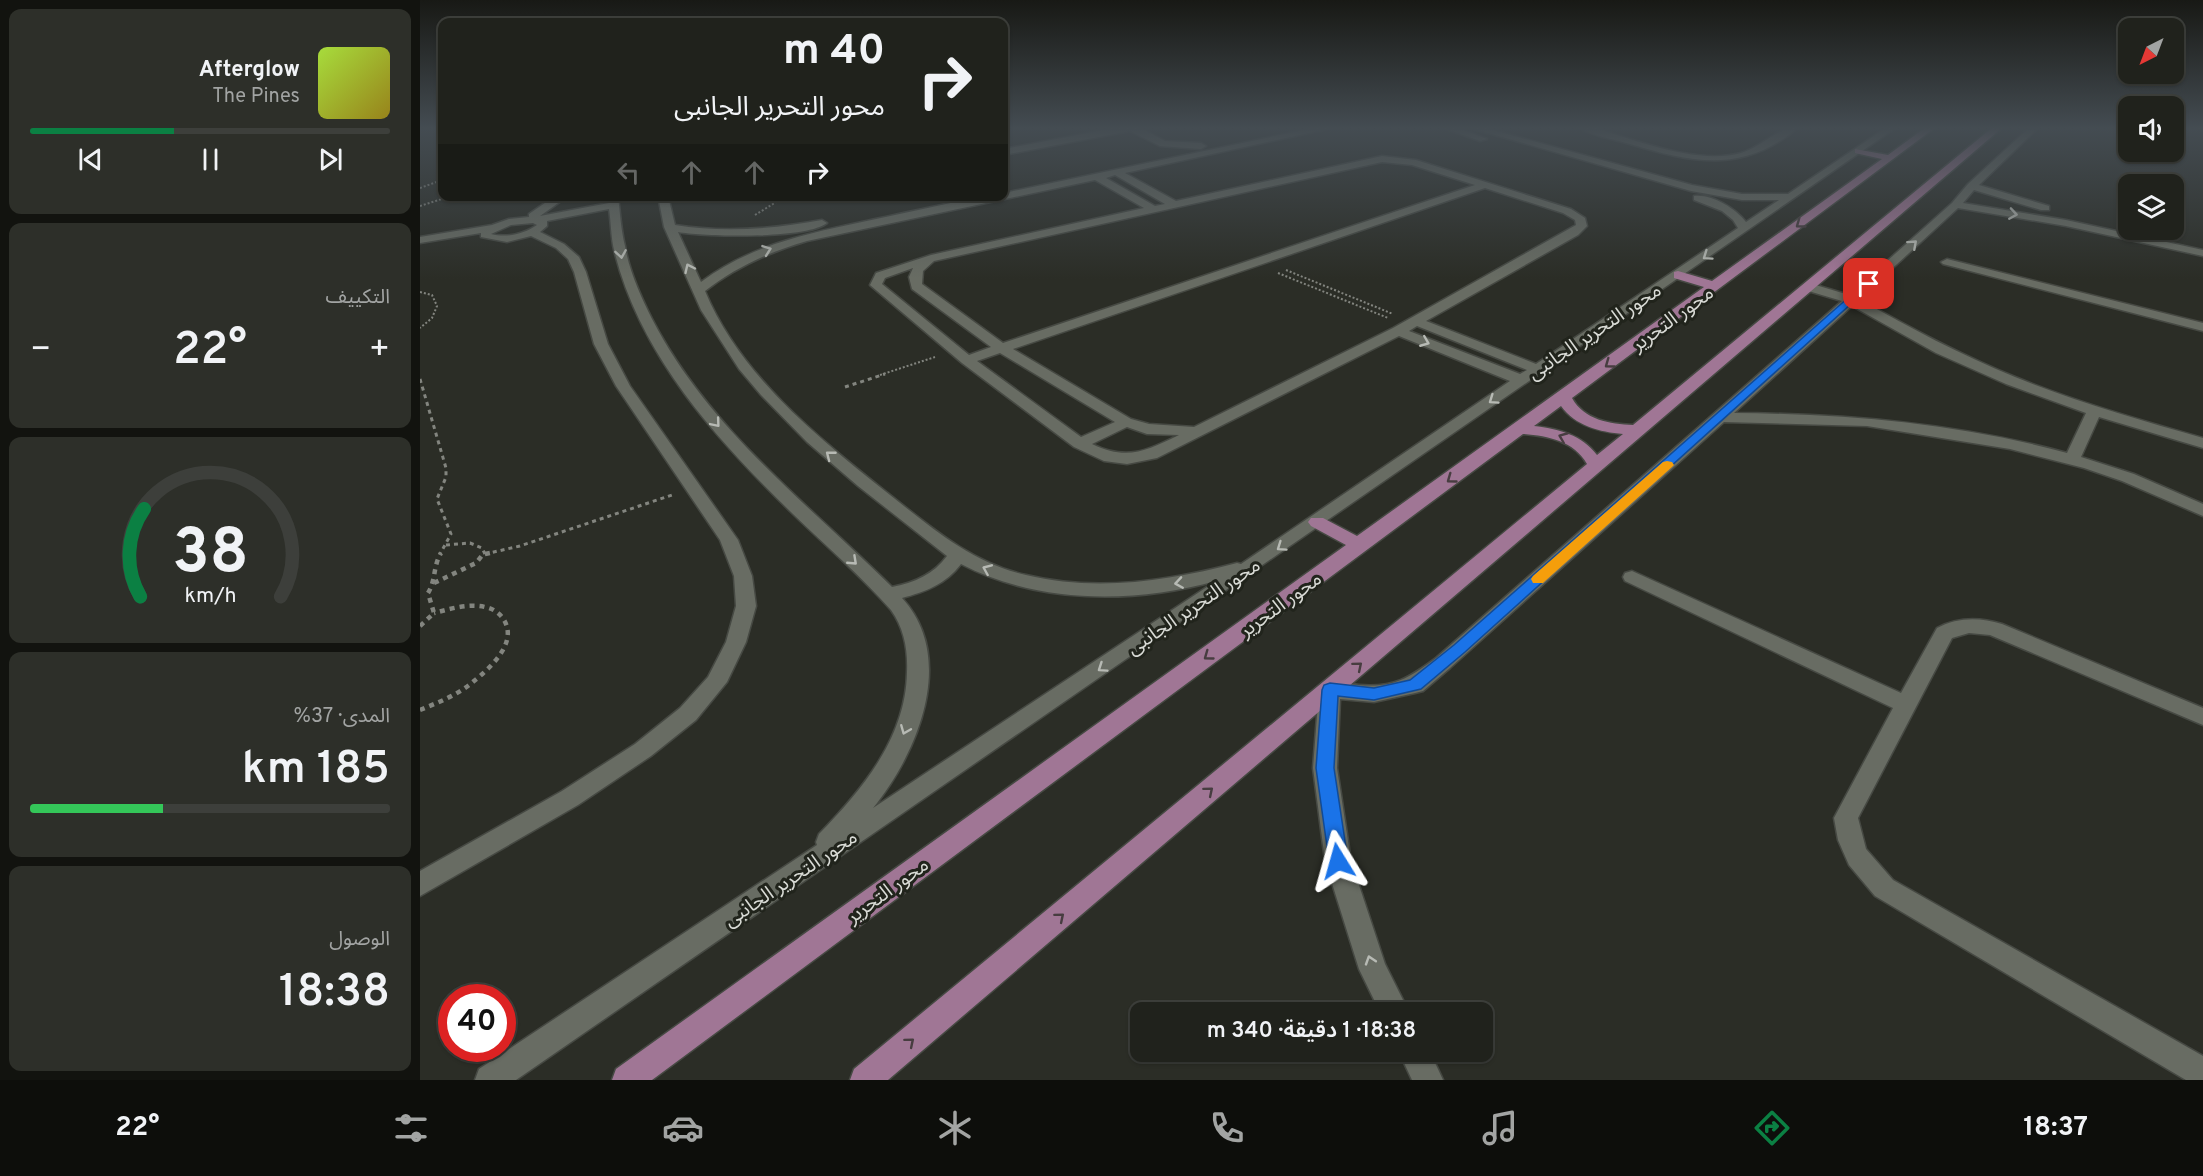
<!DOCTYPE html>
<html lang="ar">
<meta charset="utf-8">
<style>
:root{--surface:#20221c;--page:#2d2f29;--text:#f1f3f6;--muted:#a2a4a3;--line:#3d3f3b;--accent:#0b8043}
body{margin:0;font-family:Overpass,"Noto Sans Arabic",sans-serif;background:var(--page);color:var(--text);direction:rtl;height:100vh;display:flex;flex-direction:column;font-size:22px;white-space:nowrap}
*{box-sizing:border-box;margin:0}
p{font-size:20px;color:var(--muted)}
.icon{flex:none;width:33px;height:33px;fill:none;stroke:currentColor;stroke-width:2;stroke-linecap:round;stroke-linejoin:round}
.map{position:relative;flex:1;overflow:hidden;direction:ltr}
.sheet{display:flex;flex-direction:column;gap:9px;padding:9px;background:#12130f;width:420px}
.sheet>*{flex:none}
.top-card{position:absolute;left:18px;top:18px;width:570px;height:183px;border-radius:12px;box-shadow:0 2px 4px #0004,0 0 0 2px var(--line);direction:rtl;background:#20221c;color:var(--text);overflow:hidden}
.needle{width:39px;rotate:222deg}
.tools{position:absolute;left:1698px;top:18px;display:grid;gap:12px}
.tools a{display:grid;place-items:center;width:66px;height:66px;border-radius:12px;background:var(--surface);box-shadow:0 2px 4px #0004,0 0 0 2px var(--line);font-size:30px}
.speed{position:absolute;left:18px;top:984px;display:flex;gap:12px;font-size:30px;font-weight:700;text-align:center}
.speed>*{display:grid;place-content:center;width:78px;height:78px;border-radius:50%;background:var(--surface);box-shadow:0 2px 4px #0004,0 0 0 2px var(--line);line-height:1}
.speed .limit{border:9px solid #d22;background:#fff;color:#111}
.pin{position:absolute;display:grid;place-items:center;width:51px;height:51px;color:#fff;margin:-26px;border-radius:12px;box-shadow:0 3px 9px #0006}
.me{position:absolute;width:66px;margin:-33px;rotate:352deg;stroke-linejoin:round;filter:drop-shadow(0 0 4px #0008)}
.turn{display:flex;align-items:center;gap:21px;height:126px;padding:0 24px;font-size:27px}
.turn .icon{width:78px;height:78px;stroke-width:2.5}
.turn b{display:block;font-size:42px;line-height:51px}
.lanes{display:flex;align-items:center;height:57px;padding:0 24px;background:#0003;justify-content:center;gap:30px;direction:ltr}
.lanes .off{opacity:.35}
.big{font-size:45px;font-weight:600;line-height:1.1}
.sheet .widget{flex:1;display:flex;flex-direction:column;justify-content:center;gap:9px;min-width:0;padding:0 21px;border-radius:12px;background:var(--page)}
.sheet .dial{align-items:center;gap:0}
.dial svg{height:156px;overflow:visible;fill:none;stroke:var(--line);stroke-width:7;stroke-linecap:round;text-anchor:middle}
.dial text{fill:var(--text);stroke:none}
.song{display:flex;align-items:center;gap:18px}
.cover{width:72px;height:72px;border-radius:9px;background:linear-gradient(135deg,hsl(80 70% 55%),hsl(50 70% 35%))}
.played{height:6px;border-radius:3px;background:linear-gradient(90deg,var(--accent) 40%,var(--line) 40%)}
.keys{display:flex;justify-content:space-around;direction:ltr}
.heat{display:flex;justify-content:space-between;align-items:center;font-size:33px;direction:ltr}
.charge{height:9px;border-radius:4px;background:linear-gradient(90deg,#34c759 37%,var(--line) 0)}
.trip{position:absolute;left:710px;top:1002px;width:363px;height:60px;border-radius:12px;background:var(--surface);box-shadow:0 2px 4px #0004,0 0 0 2px var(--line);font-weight:600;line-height:60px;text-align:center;direction:rtl}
.tabs{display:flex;height:96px;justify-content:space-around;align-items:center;background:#0d0e0b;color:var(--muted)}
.tabs .icon{width:42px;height:42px}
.tabs .selected{color:var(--accent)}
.tabs b{font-size:27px;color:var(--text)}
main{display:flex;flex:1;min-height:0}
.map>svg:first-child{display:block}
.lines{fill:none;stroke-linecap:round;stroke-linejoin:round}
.minor-casing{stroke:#464943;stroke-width:3}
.major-casing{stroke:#464943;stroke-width:3}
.path-far2{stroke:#83857f;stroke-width:2;stroke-dasharray:2 2;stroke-linecap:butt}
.path-far1{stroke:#83857f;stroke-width:3;stroke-dasharray:4 4;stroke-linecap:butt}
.path{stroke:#83857f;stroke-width:4.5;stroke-dasharray:5 5;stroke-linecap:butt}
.minor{fill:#686c63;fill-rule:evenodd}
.major{fill:#a07695;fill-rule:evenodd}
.oneway{stroke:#b7bab4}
.oneway2{stroke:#473d40}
.route{fill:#1a73e8;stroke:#114b97;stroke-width:1.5}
.slow{fill:#f59e0b}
.labels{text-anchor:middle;stroke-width:6;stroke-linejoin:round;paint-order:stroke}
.street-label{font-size:20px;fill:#d9dbd6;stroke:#21241c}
</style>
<main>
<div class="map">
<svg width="1783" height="1080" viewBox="0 0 1783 1080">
<rect width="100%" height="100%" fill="#2b2d26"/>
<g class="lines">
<defs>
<g id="minor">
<path d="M699,127h20l26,14 36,2 5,3 -5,3 -41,-3 -30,-15 -126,24v-6z"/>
<path d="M898,127h18l-211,46 51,28 206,-45 34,4 155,49 14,9 2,8 -9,9 -152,86 110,43 202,-136 -5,-8 -11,-9 -28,-11v-4c18,-2 41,12 52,26l33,-22h-37l-51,-9 -224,-64h15l210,58 50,9h46l99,-67h10l-1381,953h-41l4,-11 338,-224 -1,-3 3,-8c44,-45 87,-97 88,-162 1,-22 -3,-44 -16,-62 -30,-34 -65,-64 -98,-96 -76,-74 -153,-158 -179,-264 -3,-13 -3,-28 -5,-41l-62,12v5l-7,6 24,12 15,13 7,15 22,72 22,42 108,154 14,36 4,30 -10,36 -19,40 -31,38 -45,36 -73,49 -158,91v-25l142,-80 73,-47 45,-36 28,-31 18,-35 10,-36 -2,-30 -14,-36 -104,-154 -22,-42 -20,-72 -6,-13 -12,-11 -25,-12 -24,6 -26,-5v-4l-61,10v-6l72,-12 17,-6 20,-2v-3l26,-18h13l-28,20 69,-13 -1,-7h10c2,17 3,34 7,50 4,25 16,51 27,73 56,109 154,183 240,268 22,-4 42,-13 55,-31l-89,-70 -51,-44 -46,-47 -22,-26 -38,-59 -37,-83 -6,-31h10l7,29c49,8 98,4 147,-5l5,3c-20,16 -121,14 -149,9l23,50c48,-36 104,-48 161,-60 41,-9 81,-17 121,-26h21v-3zM962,162l30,3 63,20 -472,158 -81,-59 1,-13 11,-10zM695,175l50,29 -10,2 -49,-28zM675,180l49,28 -213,47 -55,18 -6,12 92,78 112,84 30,14 23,3 30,-6 242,-122 111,45 -269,183 -4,-1c-68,18 -141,29 -211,12 -54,-12 -94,-47 -136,-80 -70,-56 -150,-119 -185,-204 31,-24 64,-39 102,-50zM1065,188l78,25 12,7 1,5 -183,103 -199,99 -45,-3 -18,-5 -118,-70zM113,223l4,2c-13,9 -30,13 -46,9l20,-9zM493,268l-4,9 3,12 79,58 -22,8 -87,-71 3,-6zM997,326l110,44 -7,4 -111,-43zM580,353l115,69 -34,15 -104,-76zM707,427l20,7 32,1c-33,16 -52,26 -87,9zM541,564c77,40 172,40 255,17l-343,227c45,-55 84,-150 29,-210 23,-6 44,-14 59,-34z"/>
<path d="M1021,127h14l32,12 -7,2z"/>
<path d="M1157,127h15c44,13 104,38 149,26 21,-6 36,-26 58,-26 -55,47 -106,36 -169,17 -17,-5 -38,-8 -53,-17z"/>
<path d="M1610,127h9l-60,58 70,21v4h-8l-67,-20 -11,13 103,17 137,30v6l-137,-30 -108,-18 -99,91c51,29 102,56 156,78 61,25 125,43 188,61v10l-104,-31 -18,40 53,17 69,30v12l-81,-35 -38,-13 -74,-19 -143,-23 -143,-4 -274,246 -27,23 -8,2 -41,9 -34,-3 -3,69 14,93 34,103 24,48h-29l-21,-43 -34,-108 -12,-93 6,-78 3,-6c12,-3 25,0 37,1 35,3 50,-7 77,-27l406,-357 -37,-11v-6l4,-1 40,12 103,-92 16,-19zM1432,306l84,47 70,31 80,29 -19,40c-110,-30 -221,-39 -333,-40z"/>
<path d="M1777,127h6v4z"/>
<path d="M1527,259l256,64v8l-260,-67 -2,-2z"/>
<path d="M1212,571l269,122 36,-65c21,-11 42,-11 65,-4l201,84v17l-213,-90 -21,-2 -17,5 -94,180 8,31 27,31 310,176v24h-17l-311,-184 -26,-31 -11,-25 -4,-22 59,-110 -268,-127 -2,-4 2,-4z"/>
<path d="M979,1052h31l13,28h-31z"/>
</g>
<path id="major" d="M1506,127h10l-364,271c12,22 38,26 61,27l360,-298h10l-1115,953h-38l4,-11 733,-605c-13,-23 -39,-28 -64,-30l-871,646h-40l4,-11 730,-524 -35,-19 -3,-4 3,-4h12l34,18 347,-249 -30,-9v-6l4,-1 34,10 170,-122 -27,-6v-4l33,6zM1141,406c14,20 39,26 62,28l-26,21c-15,-20 -38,-26 -63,-29z"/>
</defs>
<use href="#minor" class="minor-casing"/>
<use href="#major" class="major-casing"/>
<g class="path-far2">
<path d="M0,188l22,-8"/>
<path d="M0,206l31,-10"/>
<path d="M335,215l31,-19"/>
<path d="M866,270l107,44"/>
<path d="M858,273l110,45"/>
<path d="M0,292l12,3 5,11 -5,12 -12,10"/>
<path d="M460,375l55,-18"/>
</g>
<g class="path-far1">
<path d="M0,379l26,89v9l-9,22 14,35 -11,20"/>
<path d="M425,387l40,-13"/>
<path d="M26,545l24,-2 12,5 3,6"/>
<path d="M65,554l35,-8 155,-52"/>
</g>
<g class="path">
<path d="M65,554l5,-1"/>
<path d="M14,583l42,-20 8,-10"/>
<path d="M0,626l14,-13 -6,-20c8,-13 5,-27 13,-40"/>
<path d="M0,710c19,-8 38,-15 54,-29 16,-13 44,-38 30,-61 -4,-7 -12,-12 -19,-13 -17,-4 -35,2 -51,6"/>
</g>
<use href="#minor" class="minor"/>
<use href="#major" class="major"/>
</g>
<defs><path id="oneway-chevron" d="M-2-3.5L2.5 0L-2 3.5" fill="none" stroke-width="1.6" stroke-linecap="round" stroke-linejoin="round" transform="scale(1.5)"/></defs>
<g class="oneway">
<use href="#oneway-chevron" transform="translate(1593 214) rotate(9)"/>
<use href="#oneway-chevron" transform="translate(1493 244) rotate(-42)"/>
<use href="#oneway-chevron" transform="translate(347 250) rotate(-20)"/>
<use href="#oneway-chevron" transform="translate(201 254) rotate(81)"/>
<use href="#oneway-chevron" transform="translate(1287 256) rotate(145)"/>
<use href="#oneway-chevron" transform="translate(269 268) rotate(-115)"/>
<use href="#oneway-chevron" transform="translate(1005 342) rotate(22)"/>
<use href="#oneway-chevron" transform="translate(1073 400) rotate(145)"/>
<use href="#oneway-chevron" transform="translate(296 423) rotate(50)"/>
<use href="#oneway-chevron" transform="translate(410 455) rotate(-142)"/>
<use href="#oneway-chevron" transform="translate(861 547) rotate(145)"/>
<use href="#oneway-chevron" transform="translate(433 561) rotate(43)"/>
<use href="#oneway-chevron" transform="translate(567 569) rotate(-157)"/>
<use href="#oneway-chevron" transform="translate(759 583) rotate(171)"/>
<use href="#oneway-chevron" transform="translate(682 668) rotate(146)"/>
<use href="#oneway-chevron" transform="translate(485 730) rotate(112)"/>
<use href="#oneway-chevron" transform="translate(950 960) rotate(-108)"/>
</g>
<g class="oneway2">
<use href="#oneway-chevron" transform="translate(1380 224) rotate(144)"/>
<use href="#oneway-chevron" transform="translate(1189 364) rotate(144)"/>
<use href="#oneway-chevron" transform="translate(1143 437) rotate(-158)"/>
<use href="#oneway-chevron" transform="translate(1031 479) rotate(144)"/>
<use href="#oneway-chevron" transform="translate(788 656) rotate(144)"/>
<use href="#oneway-chevron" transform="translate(938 666) rotate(-40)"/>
<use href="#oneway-chevron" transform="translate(789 791) rotate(-40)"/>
<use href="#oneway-chevron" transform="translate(640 917) rotate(-40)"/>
<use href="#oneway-chevron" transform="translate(490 1042) rotate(-40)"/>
</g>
<linearGradient id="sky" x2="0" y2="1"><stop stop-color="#181915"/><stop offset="0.46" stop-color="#444c52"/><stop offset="1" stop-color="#444c52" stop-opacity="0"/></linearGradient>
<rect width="1783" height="279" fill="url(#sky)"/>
<path class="route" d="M1446,282l7,2 -408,368 -44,37 -47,11 -36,-4 -4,72 14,93 -3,6 -7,2 -6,-2 -3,-6 -13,-93 6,-78 2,-5 6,-2 44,5 36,-8 44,-35z"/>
<path class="slow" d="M1247,461l5,1 2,3 -2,2 -129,116h-10l-2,-4 2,-3 130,-114z"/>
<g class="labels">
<g class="street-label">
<text transform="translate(1252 318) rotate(-36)" y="7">محور التحرير</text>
<text transform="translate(1174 331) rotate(-34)" y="7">محور التحرير الجانبى</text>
<text transform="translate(860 604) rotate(-36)" y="7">محور التحرير</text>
<text transform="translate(773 606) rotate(-34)" y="7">محور التحرير الجانبى</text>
<text transform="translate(370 878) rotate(-34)" y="7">محور التحرير الجانبى</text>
<text transform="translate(467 890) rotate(-36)" y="7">محور التحرير</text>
</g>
</g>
</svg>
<div class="tools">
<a><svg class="needle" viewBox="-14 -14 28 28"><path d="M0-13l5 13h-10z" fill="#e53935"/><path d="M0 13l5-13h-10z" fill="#a2a4a3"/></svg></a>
<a><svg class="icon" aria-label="sound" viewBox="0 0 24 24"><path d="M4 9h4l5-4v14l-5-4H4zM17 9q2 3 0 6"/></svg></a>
<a><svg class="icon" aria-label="layers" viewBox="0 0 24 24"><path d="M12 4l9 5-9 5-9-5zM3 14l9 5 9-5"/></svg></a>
</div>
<div class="speed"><div class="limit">40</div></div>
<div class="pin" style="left:1449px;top:284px;background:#d93025"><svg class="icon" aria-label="arrive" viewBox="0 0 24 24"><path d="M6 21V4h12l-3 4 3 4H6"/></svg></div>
<svg class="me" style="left:918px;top:861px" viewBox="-20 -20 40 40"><path d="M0-17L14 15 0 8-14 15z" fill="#1a73e8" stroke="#fff" stroke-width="4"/></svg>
<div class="trip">18:38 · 1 دقيقة · 340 m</div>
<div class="top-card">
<div class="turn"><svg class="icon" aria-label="right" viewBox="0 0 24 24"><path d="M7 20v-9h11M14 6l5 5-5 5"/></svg><div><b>40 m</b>محور التحرير الجانبى</div></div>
<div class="lanes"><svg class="icon off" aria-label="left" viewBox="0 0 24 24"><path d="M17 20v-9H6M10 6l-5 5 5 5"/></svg><svg class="icon off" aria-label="ahead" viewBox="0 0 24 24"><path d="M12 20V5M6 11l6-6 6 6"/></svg><svg class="icon off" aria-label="ahead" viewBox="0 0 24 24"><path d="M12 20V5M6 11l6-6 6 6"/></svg><svg class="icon" aria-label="right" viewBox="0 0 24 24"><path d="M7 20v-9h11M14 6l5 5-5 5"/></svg></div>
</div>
</div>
<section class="sheet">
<div class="widget">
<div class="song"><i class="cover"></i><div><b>Afterglow</b><p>The Pines</p></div></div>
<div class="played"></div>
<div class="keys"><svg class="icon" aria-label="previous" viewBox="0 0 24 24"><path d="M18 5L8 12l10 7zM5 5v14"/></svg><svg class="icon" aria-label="pause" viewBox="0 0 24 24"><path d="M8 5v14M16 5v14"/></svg><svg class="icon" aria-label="next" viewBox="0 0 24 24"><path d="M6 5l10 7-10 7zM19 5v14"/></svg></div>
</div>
<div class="widget"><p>التكييف</p>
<div class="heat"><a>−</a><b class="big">22°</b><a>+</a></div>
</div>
<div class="widget dial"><svg viewBox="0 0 100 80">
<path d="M14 69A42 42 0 1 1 86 69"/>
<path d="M14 69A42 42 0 0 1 16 24" stroke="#0b8043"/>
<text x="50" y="56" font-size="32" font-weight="700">38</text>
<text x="50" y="72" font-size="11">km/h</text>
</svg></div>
<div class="widget"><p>المدى · 37%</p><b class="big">185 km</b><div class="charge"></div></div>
<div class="widget"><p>الوصول</p><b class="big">18:38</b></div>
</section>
</main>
<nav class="tabs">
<b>18:37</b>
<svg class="icon selected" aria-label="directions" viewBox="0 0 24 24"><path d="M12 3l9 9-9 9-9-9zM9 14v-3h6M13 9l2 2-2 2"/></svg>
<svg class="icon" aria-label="music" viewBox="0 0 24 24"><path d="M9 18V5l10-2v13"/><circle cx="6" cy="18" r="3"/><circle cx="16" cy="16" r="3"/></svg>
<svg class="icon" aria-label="phone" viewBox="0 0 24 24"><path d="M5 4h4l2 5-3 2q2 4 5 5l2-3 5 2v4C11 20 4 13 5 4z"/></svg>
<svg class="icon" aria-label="climate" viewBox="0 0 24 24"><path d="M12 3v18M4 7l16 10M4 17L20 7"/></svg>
<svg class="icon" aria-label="car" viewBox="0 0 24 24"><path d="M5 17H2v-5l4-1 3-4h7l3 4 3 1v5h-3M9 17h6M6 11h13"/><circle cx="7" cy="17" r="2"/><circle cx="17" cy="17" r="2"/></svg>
<svg class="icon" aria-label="filters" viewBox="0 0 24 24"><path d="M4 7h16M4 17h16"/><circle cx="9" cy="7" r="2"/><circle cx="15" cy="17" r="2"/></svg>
<b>22°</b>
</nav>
